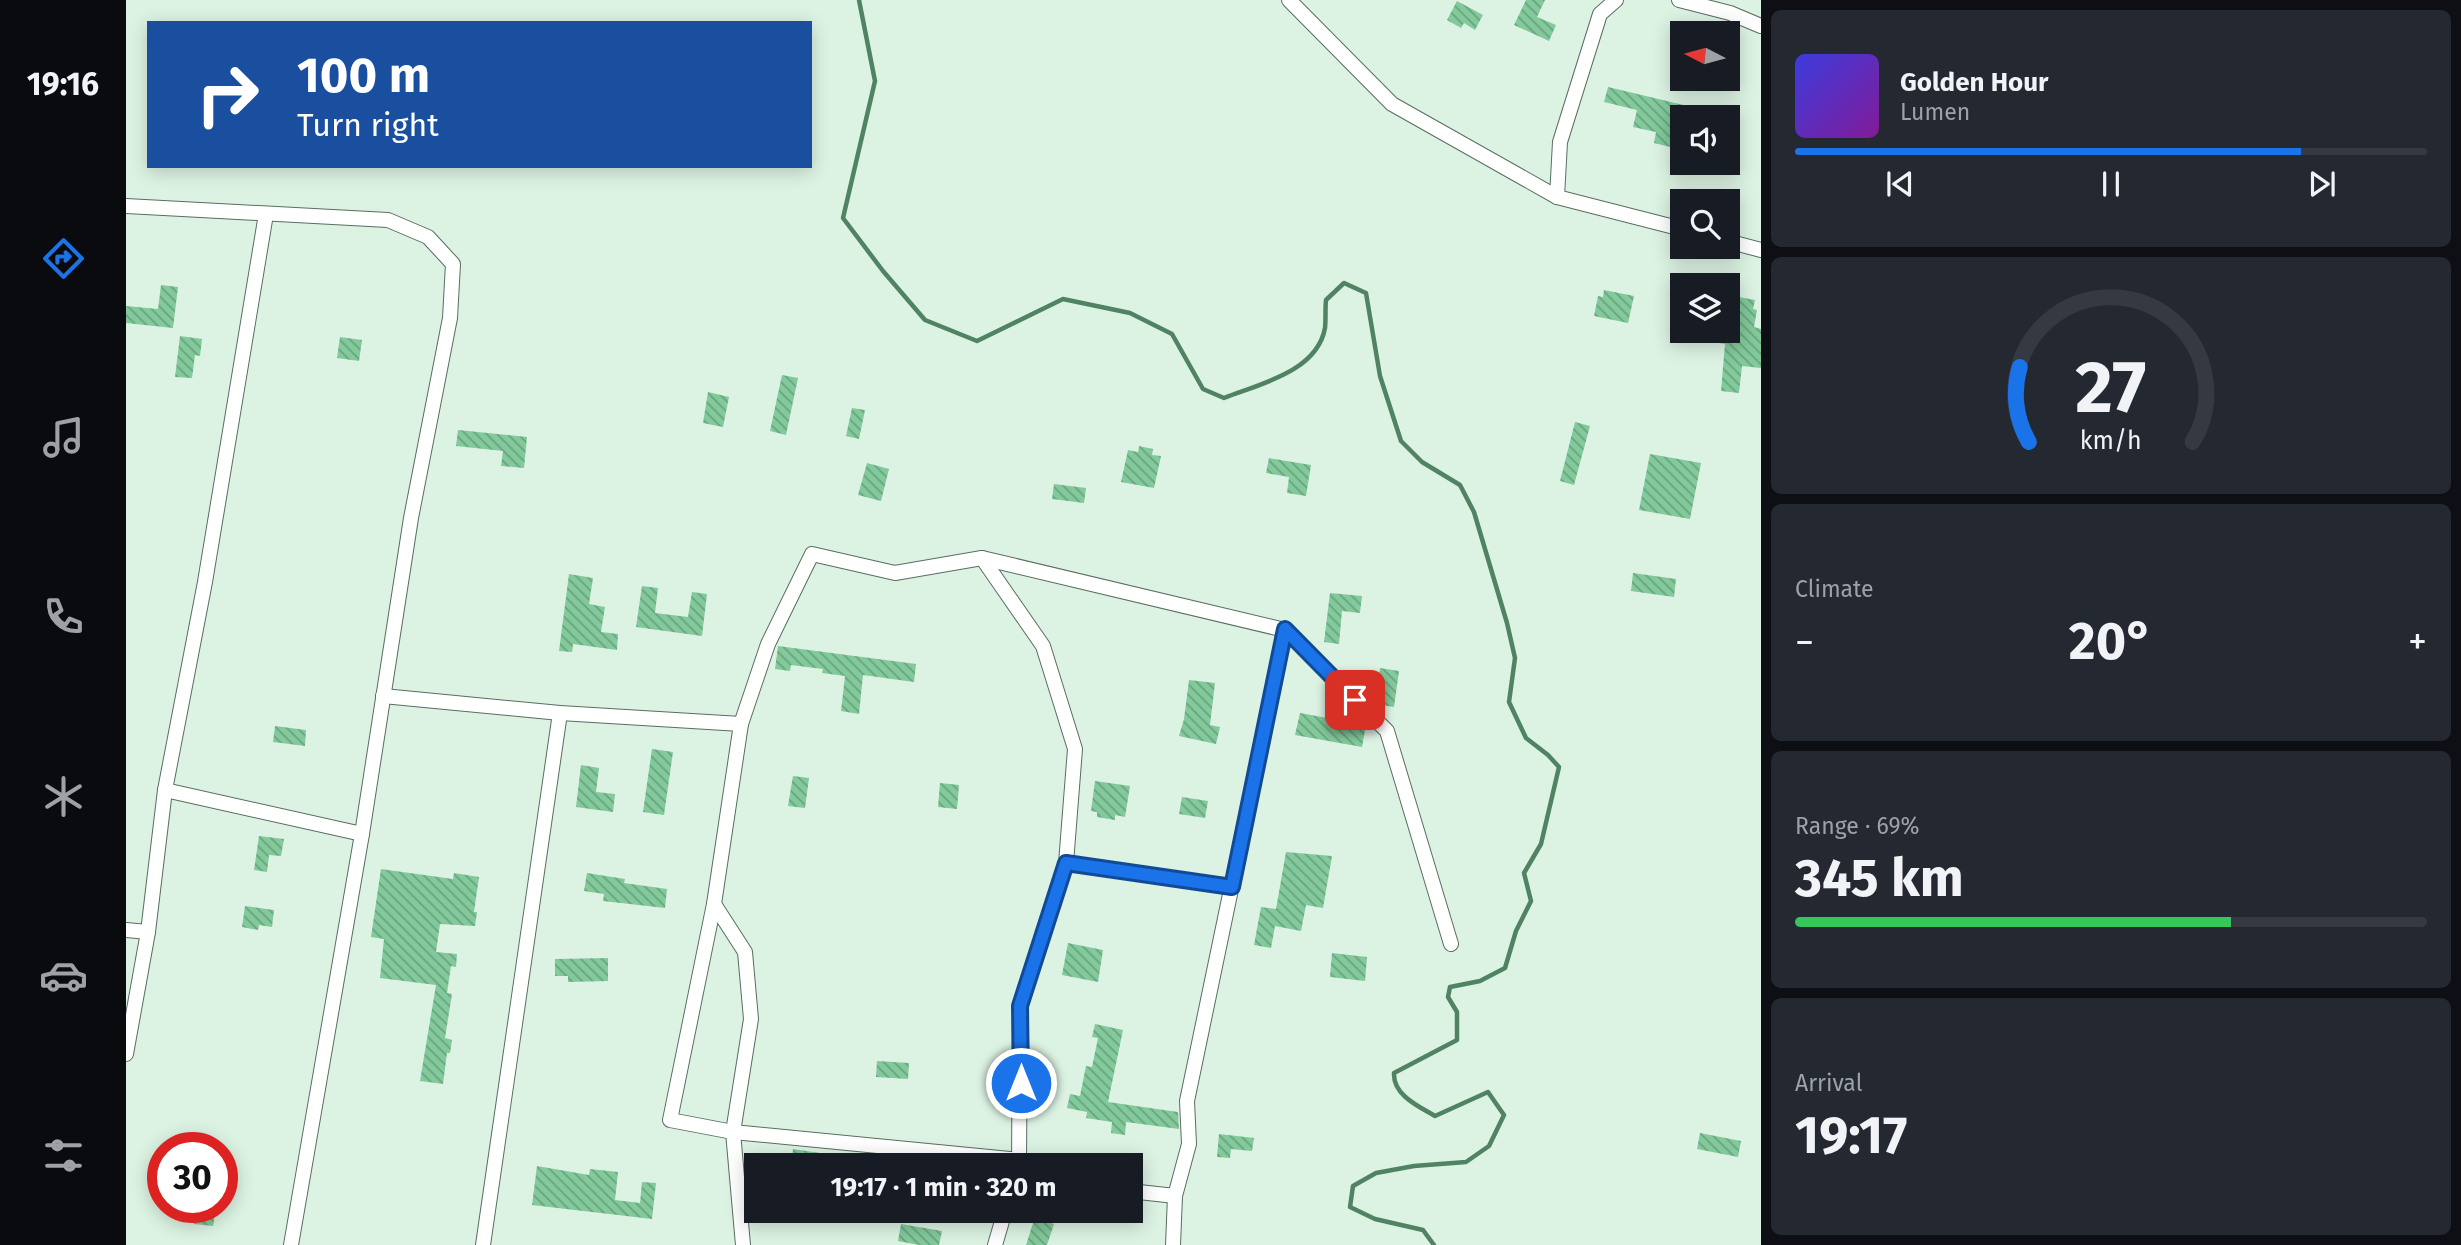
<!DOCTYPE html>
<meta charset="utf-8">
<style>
:root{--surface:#171b24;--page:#242831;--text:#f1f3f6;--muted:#9ea1a6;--line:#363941;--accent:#1a73e8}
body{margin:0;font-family:"Fira Sans",sans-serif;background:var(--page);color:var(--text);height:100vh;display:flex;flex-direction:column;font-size:26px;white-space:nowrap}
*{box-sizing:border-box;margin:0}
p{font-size:23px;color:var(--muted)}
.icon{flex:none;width:38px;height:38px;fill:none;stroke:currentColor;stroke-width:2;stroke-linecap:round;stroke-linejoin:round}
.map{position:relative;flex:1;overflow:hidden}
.side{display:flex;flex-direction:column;gap:10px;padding:10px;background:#0d0f14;width:700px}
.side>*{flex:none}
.hud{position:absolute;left:21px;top:21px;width:665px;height:147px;border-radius:0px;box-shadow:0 4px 18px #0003;background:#1a4fa0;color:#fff;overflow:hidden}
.needle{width:46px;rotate:276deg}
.controls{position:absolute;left:1544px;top:21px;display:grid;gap:14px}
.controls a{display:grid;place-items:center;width:70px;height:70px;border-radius:0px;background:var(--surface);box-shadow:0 4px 18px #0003;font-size:35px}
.speed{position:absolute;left:21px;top:1132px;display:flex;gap:14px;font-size:35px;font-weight:700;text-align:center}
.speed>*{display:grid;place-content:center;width:91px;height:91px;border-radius:50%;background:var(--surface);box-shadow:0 4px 18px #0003;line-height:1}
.speed .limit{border:10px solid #d22;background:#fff;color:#111}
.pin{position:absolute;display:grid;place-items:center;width:60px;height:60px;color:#fff;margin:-30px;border-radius:14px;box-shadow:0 4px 10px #0006}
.me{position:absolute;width:77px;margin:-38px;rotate:0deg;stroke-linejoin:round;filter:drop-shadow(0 0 5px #0008)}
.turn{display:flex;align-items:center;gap:24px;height:147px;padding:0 35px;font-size:32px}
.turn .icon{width:91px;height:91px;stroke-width:2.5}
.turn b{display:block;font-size:49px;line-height:60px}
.big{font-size:52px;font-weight:700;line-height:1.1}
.side .card{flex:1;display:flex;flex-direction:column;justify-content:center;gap:10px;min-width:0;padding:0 24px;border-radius:10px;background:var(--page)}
.side .dial{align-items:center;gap:0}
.dial svg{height:182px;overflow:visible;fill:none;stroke:var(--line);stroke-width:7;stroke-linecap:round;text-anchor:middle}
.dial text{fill:var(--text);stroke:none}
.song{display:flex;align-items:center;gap:21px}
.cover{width:84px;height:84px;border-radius:10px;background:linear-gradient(135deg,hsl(240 70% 55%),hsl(290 70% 35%))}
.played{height:7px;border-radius:4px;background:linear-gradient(90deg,var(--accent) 80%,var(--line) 80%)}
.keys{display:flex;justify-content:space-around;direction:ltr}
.heat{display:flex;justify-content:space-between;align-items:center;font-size:38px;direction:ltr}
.charge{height:10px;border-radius:5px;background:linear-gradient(90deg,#34c759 69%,var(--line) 0)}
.trip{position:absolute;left:618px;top:1153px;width:399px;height:70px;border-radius:0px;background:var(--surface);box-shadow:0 4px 18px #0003;font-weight:700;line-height:70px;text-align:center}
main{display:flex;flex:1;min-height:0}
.tabs{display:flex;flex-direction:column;width:126px;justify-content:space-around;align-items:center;background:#090b0e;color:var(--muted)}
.tabs .icon{width:49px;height:49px}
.tabs .active{color:var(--accent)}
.tabs b{font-size:32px;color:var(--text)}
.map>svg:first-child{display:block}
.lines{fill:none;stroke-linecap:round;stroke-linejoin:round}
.stream{stroke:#508363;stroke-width:4.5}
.building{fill:url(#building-back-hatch)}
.minor-casing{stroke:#596d60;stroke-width:16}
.minor{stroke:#fff;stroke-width:14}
.route-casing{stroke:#114b97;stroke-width:18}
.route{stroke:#1a73e8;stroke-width:12}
</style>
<main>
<nav class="tabs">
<b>19:16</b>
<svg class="icon active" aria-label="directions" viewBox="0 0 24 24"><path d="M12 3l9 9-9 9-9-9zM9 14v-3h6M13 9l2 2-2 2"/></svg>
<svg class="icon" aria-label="music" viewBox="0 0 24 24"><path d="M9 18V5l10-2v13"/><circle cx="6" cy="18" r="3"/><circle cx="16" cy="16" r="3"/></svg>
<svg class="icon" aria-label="phone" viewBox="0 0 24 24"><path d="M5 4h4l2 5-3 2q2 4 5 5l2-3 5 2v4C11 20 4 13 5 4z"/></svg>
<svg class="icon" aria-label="climate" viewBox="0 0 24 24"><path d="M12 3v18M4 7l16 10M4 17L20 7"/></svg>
<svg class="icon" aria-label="car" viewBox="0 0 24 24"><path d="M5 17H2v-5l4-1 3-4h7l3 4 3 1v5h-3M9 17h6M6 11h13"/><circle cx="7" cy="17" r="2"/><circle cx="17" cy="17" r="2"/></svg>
<svg class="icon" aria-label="filters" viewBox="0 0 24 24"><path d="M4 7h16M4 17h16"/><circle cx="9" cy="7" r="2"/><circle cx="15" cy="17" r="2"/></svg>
</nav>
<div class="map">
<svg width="1635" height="1245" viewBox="0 0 1635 1245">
<defs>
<pattern id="building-back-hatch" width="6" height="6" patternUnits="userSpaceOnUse" patternTransform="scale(1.75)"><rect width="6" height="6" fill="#82c99b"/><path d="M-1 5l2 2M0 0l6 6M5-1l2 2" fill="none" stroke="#6aa37e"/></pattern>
</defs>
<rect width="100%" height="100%" fill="#dcf3e3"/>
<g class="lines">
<path class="stream" d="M733,0l16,81 -32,137 40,53 42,49 52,21 86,-42 67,14 42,21 31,55 21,9c35,-14 93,-26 101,-70 1,-9 0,-19 1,-28l18,-17 22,10 14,83 21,65 21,21 38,23 14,27 33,111 8,35 -6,44 17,36 22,17 11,12 -18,77 -17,29 7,28 -15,30 -11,37 -25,13 -30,6 -2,10 9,15v28l-63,33c-1,22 24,33 41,43l53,-24 16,23 -15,31 -23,16 -52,4 -38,7 -23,13 -3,21 25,12 48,11 11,15"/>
</g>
<g class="building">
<path d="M1400,0h19l-8,17 19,8 -7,16 -35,-16z"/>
<path d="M1331,1l26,14 -8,15 -11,-7 -3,5 -14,-8z"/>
<path d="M1482,87l105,25v5h-31v5l-6,-1 -6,26 -16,-4 2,-11 -23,-5 4,-17 -33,-8z"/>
<path d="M35,285l17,2 -5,41 -47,-5v-17l32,3z"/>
<path d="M1478,290l30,6 -6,27 -34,-7 4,-20 5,1z"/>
<path d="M1613,297l16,3 -2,9 4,1 -3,17 7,2v39l-19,-2 -3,27 -18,-2 4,-47 -36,-6v-7h38v-15l8,1z"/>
<path d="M54,336l22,3 -2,17 -5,-1 -3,23 -17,-1z"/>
<path d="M214,337l22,3 -3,21 -22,-3z"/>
<path d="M656,375l16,3 -12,57 -16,-4z"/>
<path d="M582,392l21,5 -6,30 -20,-4z"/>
<path d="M726,408l13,2 -6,29 -13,-3z"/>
<path d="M1449,422l15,4 -16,59 -14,-4z"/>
<path d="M332,430l69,7 -3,31 -23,-2 2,-15 -47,-5z"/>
<path d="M1013,446l14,3 -1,6 9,1 -7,32 -33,-6 7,-32 10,2z"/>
<path d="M1524,454l51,9 -11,56 -51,-9z"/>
<path d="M1143,458l42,7 -5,31 -19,-3 2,-16 -23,-4z"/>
<path d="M741,463l22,6 -8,32 -23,-6z"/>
<path d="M928,484l32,4 -2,15 -32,-4z"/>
<path d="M1507,573l43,6 -2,18 -43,-6z"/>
<path d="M443,574l24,4 -4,26 16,3 -4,25 17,2 -1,16 -44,-6 -1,8 -13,-1z"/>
<path d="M516,586l16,2 -3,25 33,4 4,-25 15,2 -5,42 -66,-9z"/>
<path d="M1204,593l32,3 -2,17 -18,-2 -3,33 -15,-2z"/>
<path d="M652,646l138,18 -2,18 -51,-7 -4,39 -18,-3 4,-35 -23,-3 1,-4 -32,-4 -1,6 -15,-2z"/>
<path d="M1254,668l19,3 -5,36 -19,-3z"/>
<path d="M1063,680l26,3 -5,42 10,2 -4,17 -37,-8 5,-17z"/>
<path d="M1174,713l66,12 -4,22 -67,-12z"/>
<path d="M149,726l31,4 -1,16 -32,-4z"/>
<path d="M526,749l21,3 -9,63 -21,-3z"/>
<path d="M455,765l18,3 -3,24 19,2 -2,18 -37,-5z"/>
<path d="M667,776l16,2 -4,30 -17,-2z"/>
<path d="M969,781l35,5 -5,31 -10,-2v5l-18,-3v-5l-6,-1z"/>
<path d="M814,783l19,2 -2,24 -19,-2z"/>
<path d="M1056,797l26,4 -3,17 -26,-4z"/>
<path d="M133,836l25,3 -3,17 -12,-1 -2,17 -13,-2z"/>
<path d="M1160,852l46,4 -9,52 -17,-3 -5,26 -26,-5 -4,22 -17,-3 7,-38 15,2z"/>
<path d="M255,869l72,10 1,-6 25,4 -5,35h3l-2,14 -35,-2 -4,28 21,2 -1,13 -5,-1 -4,27 5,1 -7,44 7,2 -2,13h-3l-4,31 -23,-3 16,-96 -56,-7 4,-39 -13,-2z"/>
<path d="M461,873l38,6 -1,4 43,6 -2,19 -62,-7 1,-7 -20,-3z"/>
<path d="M119,906l29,4 -2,17 -13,-2 -1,5 -16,-3z"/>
<path d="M942,943l35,7 -5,32 -36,-7z"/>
<path d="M1206,953l35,4 -2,24 -35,-4z"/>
<path d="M482,958v23l-40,1v-6h-13v-17z"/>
<path d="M969,1024l28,6 -15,72 70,10 1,17 -53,-7 -1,13 -14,-2 1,-11 -26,-4 1,-6 -20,-4 3,-14 10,2 6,-30 6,1 6,-29 -6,-1z"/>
<path d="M751,1061l32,2 -1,16 -32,-2z"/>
<path d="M1574,1133l41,8 -3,16 -41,-8z"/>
<path d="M1093,1134l35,4 -2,13 -21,-2 -1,9 -13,-1z"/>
<path d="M667,1149l61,9v8h-63z"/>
<path d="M411,1166l52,9 1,-6 28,3 -3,28 25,3 2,-21 14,1 -4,36 -120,-14z"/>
<path d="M70,1208h20l-3,18 -19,-2z"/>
<path d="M909,1217l19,7 -7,21h-21z"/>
<path d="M775,1224l41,7 -3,14h-20l-21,-4z"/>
</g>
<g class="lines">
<defs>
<g id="minor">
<path d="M1163,0l103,104 165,93 125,32"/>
<path d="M1553,0l51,13 31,13"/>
<path d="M1431,197l3,-55 40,-128 16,-14"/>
<path d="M0,206l262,14 40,17 25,27 -3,54 -39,200 -49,316 -71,411"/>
<path d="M1601,241l34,9"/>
<path d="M856,558l303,72 102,101 64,213"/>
<path d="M257,696l177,17 181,11 27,-80 44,-90 83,19 87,-15 61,88 32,103 -9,114 -46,143 -1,160"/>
<path d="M615,724l-27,180 -44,216 63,12 10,113"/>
<path d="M39,790l197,44"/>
<path d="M940,863l166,24"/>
<path d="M588,904l31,48 6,67 -18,113 288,28 12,6"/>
<path d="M0,930l22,2"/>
<path d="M0,1054l22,-122 17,-142 40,-208 61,-368"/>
<path d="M1004,1191l45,5"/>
<path d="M357,1245l77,-532"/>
<path d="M869,1245l10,-34"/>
<path d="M1047,1245l2,-49 14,-52 -2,-43 98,-471"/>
</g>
</defs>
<use href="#minor" class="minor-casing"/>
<use href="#minor" class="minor"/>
</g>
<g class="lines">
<defs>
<path id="route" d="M895,1083l-1,-77 46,-143 166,24 53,-258 70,71"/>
</defs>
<use href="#route" class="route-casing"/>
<use href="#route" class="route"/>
</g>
</svg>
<div class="controls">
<a><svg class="needle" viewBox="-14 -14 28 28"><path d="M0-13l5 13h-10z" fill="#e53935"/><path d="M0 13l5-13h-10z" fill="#9ea1a6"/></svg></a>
<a><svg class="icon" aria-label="sound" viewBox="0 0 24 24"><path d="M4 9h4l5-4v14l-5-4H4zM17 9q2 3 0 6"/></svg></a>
<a><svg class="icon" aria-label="search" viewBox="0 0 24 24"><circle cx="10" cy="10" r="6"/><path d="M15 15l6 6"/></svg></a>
<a><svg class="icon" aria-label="layers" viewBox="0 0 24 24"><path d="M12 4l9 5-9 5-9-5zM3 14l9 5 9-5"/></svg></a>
</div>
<div class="speed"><div class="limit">30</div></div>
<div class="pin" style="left:1229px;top:700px;background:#d93025"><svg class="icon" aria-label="arrive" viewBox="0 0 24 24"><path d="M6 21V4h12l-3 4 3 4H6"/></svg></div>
<svg class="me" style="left:895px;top:1083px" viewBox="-20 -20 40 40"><circle r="17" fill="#1a73e8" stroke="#fff" stroke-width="3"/><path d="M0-11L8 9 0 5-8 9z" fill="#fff"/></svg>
<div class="trip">19:17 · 1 min · 320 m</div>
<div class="hud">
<div class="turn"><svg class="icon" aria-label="right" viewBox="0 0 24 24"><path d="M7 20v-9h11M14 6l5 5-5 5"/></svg><div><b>100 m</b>Turn right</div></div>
</div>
</div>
<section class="side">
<div class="card">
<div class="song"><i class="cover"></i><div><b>Golden Hour</b><p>Lumen</p></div></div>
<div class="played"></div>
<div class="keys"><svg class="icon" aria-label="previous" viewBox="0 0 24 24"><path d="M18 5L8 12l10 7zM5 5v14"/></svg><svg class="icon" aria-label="pause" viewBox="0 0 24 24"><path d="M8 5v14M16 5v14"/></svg><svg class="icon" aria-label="next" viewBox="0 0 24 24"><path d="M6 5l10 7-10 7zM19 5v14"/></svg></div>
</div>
<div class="card dial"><svg viewBox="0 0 100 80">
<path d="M14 69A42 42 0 1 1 86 69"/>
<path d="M14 69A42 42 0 0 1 10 36" stroke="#1a73e8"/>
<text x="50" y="56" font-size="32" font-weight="700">27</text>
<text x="50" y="72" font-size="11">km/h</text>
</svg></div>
<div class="card"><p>Climate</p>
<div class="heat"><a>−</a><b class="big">20°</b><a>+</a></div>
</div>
<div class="card"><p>Range · 69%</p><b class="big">345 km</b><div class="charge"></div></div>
<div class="card"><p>Arrival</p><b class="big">19:17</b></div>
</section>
</main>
